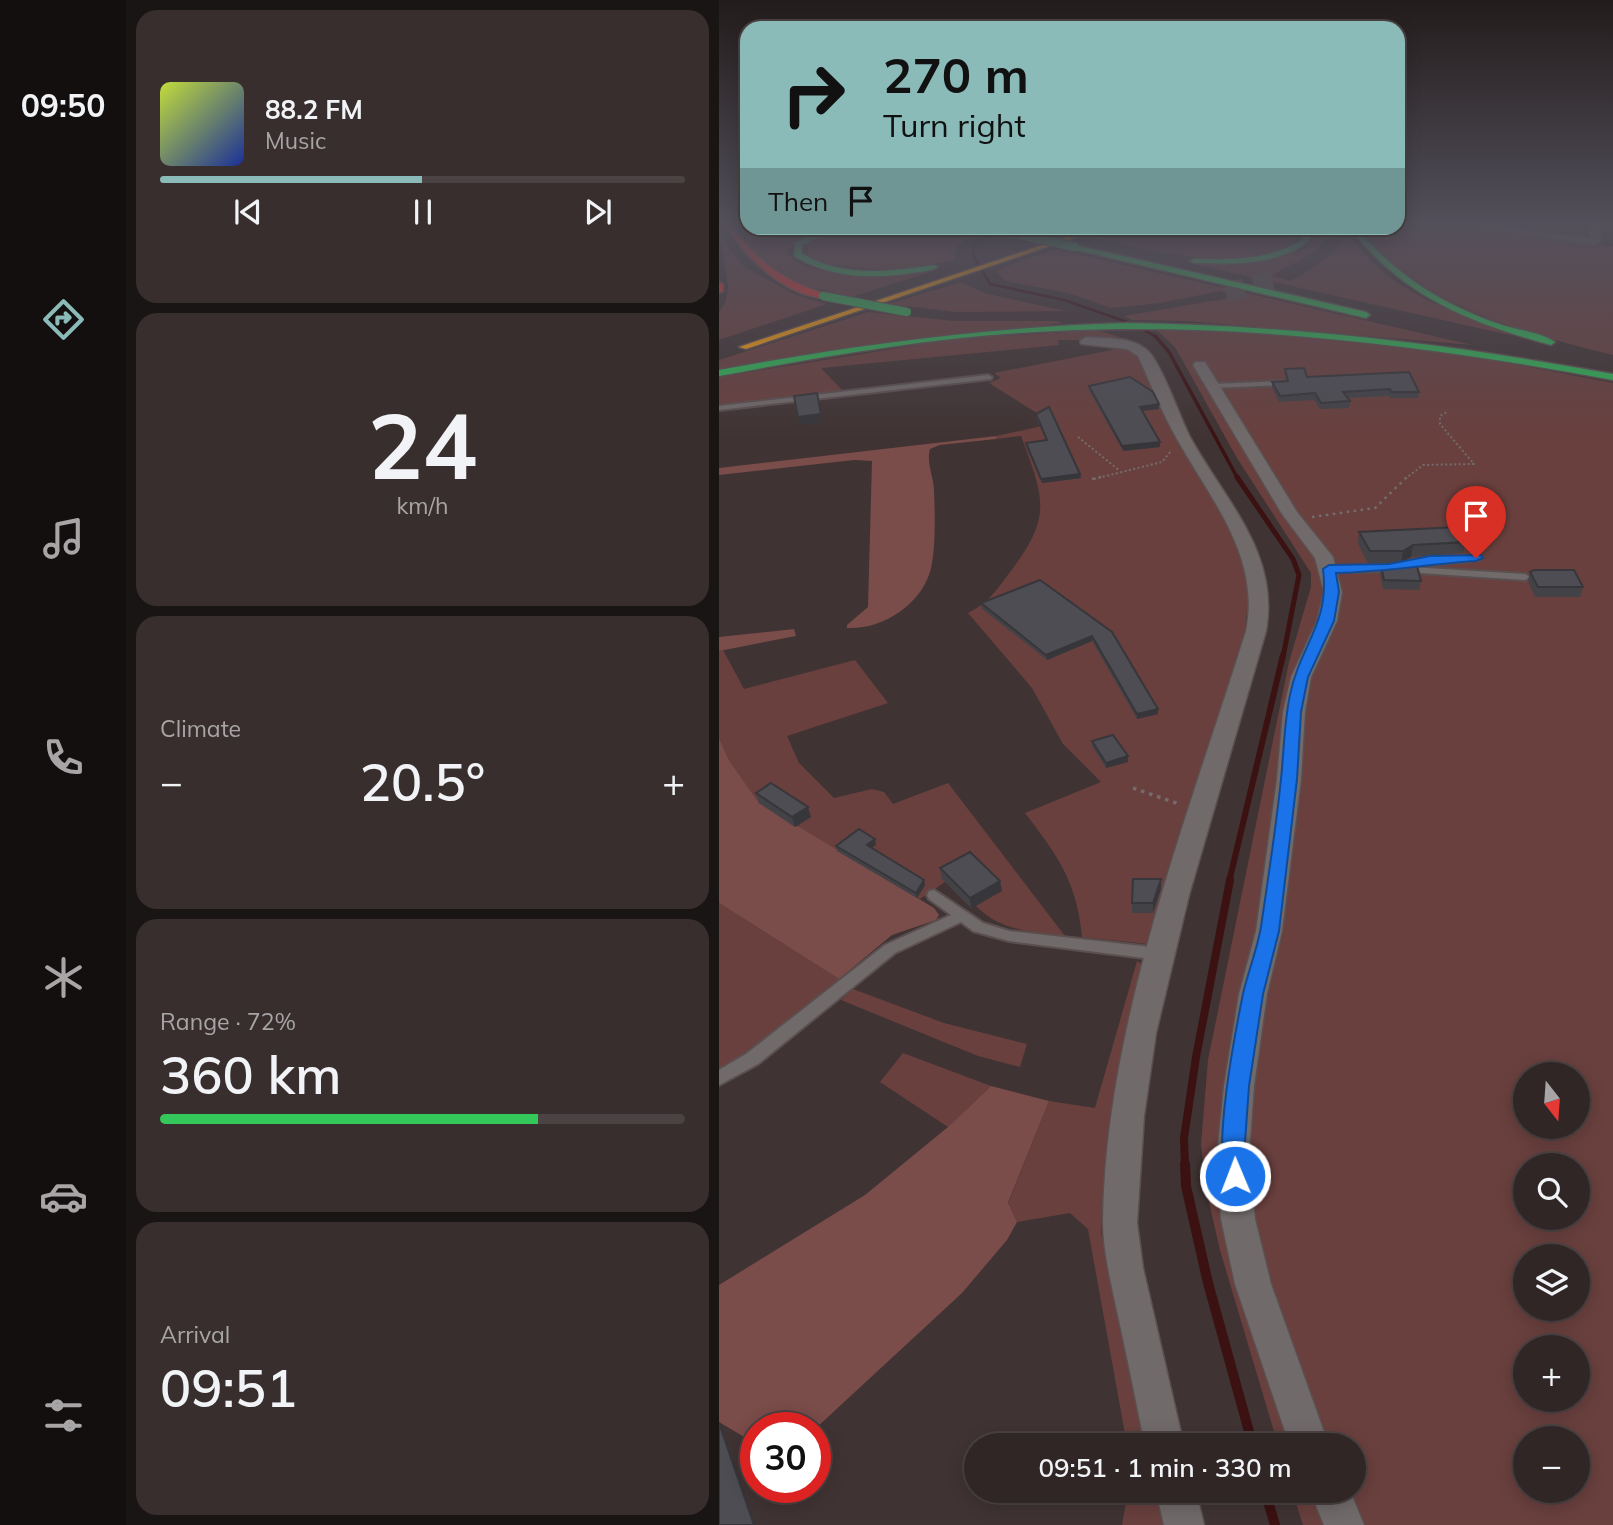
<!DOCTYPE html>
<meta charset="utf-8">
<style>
:root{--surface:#302626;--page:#382e2e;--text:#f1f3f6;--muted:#a8a5a7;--line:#4b4343;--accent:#8bbbb9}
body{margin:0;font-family:Mulish,sans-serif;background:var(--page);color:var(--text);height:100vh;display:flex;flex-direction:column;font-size:26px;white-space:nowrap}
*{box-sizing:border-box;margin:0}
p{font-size:23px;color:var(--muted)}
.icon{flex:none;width:38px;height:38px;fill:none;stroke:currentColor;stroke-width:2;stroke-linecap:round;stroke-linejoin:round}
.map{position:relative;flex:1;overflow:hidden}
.sheet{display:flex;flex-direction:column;gap:10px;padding:10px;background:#1a1515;width:593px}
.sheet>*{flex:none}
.hud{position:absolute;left:21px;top:21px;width:665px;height:214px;border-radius:21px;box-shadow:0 4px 18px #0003,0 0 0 2px var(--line);background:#8bbbb9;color:#111;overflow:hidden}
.needle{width:46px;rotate:163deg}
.tools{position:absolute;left:794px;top:1062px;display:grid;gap:14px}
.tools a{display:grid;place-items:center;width:77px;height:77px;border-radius:50%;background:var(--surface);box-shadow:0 4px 18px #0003,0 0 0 2px var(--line);font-size:35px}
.speed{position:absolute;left:21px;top:1412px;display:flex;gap:14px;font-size:35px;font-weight:700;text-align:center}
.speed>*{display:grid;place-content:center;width:91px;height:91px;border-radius:50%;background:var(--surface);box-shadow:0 4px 18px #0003,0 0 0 2px var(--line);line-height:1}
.speed .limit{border:10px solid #d22;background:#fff;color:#111}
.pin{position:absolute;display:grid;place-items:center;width:60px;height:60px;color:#fff;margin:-72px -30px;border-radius:50% 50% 50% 0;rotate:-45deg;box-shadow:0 0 7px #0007}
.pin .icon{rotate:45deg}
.me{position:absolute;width:77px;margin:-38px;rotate:359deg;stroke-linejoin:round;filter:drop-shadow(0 0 5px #0008)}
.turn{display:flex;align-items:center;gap:24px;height:147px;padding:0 28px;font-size:32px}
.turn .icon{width:91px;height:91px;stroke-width:2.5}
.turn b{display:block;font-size:49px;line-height:60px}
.then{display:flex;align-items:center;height:66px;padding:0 28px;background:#0003;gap:14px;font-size:26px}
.big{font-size:52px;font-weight:600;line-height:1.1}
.sheet .card{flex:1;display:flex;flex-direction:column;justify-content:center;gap:10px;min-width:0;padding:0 24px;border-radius:21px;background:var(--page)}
.sheet .dial{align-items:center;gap:0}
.dial b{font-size:91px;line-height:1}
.song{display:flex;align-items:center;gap:21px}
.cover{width:84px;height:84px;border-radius:10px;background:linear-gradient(135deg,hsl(70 70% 55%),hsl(230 70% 35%))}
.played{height:7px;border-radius:4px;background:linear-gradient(90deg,var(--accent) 50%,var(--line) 50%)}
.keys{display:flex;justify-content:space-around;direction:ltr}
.heat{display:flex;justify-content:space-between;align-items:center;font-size:38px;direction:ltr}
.charge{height:10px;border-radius:5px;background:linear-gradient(90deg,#34c759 72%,var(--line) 0)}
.trip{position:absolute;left:245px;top:1433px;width:402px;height:70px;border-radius:35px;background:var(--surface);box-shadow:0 4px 18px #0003,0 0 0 2px var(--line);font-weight:600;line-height:70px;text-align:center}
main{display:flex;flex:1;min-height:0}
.tabs{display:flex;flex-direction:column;width:126px;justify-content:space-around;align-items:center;background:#130f0f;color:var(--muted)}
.tabs .icon{width:49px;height:49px}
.tabs .current{color:var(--accent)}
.tabs b{font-size:32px;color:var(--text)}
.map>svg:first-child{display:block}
.green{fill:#69403e;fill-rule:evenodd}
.forest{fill:#7a4c4a}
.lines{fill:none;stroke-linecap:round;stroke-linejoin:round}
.stream-far5{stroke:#3b1112;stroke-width:2.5}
.stream-far4{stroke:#3b1112;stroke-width:3.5}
.stream-far3{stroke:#3b1112;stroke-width:5}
.stream-far2{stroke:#3b1112;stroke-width:6}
.stream-far1{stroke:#3b1112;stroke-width:8}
.stream{stroke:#3b1112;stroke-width:10}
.highway-tunnel{stroke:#5a4c4c;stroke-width:19;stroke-dasharray:19 10;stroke-linecap:butt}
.lane-casing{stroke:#5b4f4f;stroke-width:4}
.street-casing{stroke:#5b4f4f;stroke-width:3}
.fast-casing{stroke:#5b4f4f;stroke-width:3}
.slow-casing{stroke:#5b4f4f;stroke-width:3}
.jam-casing{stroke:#5b4f4f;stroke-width:3}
.path-far2{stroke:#736c6c;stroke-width:2;stroke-dasharray:2 2.5;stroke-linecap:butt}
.path-far1{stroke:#736c6c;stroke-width:2.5;stroke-dasharray:2.5 4.5;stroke-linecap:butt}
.path{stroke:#736c6c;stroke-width:3.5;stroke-dasharray:3.5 5;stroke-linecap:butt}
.lane{fill:#716a6a;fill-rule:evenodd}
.street{fill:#716a6a;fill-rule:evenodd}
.fast{fill:#30b455;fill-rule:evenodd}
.slow{fill:#ff9f0a;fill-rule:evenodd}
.jam{fill:#e5322d;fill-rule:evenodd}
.fast-bridge-casing{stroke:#5b4f4f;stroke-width:10;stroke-linecap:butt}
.fast-bridge{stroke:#30b455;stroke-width:8}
.wall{fill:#434247}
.shaded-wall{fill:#37363a}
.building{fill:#4e4d53;stroke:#37363a;stroke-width:2}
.route{fill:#1a73e8;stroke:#114b97;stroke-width:2}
</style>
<main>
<nav class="tabs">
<b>09:50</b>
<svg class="icon current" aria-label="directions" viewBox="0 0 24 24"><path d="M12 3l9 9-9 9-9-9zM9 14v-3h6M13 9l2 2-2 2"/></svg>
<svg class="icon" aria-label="music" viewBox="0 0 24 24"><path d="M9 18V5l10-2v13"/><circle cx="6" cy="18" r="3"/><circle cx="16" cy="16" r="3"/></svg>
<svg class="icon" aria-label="phone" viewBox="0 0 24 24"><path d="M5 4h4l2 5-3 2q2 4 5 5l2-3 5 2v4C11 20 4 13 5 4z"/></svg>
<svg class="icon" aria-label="climate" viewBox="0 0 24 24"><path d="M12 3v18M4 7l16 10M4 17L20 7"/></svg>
<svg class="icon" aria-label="car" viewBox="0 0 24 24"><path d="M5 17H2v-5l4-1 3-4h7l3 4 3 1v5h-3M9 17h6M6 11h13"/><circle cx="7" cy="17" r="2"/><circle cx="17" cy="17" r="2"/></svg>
<svg class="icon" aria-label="filters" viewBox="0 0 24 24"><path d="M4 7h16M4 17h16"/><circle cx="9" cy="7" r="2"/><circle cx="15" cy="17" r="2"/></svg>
</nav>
<section class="sheet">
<div class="card">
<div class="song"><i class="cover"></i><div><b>88.2 FM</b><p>Music</p></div></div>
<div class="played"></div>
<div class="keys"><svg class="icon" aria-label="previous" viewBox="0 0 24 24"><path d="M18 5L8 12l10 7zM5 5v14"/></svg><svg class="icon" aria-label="pause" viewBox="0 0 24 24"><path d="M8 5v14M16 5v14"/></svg><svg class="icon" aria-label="next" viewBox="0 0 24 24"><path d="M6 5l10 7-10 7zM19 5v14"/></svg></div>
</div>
<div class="card dial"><b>24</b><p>km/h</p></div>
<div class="card"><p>Climate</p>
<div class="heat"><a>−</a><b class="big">20.5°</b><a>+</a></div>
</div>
<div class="card"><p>Range · 72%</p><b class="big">360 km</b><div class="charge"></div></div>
<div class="card"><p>Arrival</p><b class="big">09:51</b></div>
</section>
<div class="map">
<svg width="894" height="1525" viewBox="0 0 894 1525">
<rect width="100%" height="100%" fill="#403333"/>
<g class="green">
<path d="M20,226l88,2 -24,8 -16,15c16,34 117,20 150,19l-86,27 -52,-13 -44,-30z"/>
<path d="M746,226l148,21v108c-86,-21 -200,-51 -251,-127z"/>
<path d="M128,228h114l16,3 -20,15 -2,14c-47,10 -101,15 -147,-3v-12l21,-12z"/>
<path d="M396,228h178l5,6c-28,48 -165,14 -208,2z"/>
<path d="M592,228h17c-2,28 -38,34 -56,48l19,5c23,-14 46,-25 56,-51 38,63 103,79 167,106l-325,-73c34,-2 99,3 124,-21l2,-9z"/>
<path d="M0,233l24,33 51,28 33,10 -108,36v-28l7,-11 2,-15z"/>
<path d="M335,249l419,96 -288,-24 -53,-1 -8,-4 111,-19 -14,-6 -61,12 -49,5 -43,-15 -62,-12 -9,-8v-3z"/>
<path d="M242,282l23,11 81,18 -109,1 -68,-8z"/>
<path d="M149,312l86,9h103l5,2 -343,47v-10z"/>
<path d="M435,328l238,13 221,42v1142h-310l-11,-34h62v-45l-76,-1 -58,-195 -14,-61 -5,-45 7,-84 81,-398 22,-75v-14l-74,-115 -62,-111zM807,1074h52v53h-52zM807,1166h52v52h-52zM807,1256h52v53h-52zM807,1348h52v52h-52zM807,1438h52v53h-52z"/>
<path d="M379,330l45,15 -24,-5h-61l1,5 -238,23 22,23 -124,14v-28l236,-38z"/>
<path d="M389,343l12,1 21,12 84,163 17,43 7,27 -5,49 -96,306 -66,-7c-5,-55 -24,-81 -57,-124l76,-31 -38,-38 -31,-56 -64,-75c20,-10 29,-23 42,-41 43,-56 34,-74 11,-136l-25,3v-3l46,-10 3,-8 -56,-35 12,-5 -7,-5 118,-23z"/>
<path d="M4,650l21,39 111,-29 33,43 -101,33 12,27 35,35 38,-9 12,3 9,12 55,-21 117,153c-34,-4 -64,-5 -89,-30l25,-15 -56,-9 -25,17 -13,-7 13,-9 -24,-15 -14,10 -29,-17 23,-16 -39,6 -42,-24 15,-10 -36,-23 -15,9 -30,-43 -10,-22v-87z"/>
<path d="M0,903l120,76 -94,77 -26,14z"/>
<path d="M418,961l6,4 -34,161 -8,106 45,213h-19l-39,-216 -18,-16 -53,9 -9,-18 41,-103 46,7z"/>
<path d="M134,989l91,34 83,21 -7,23 -42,-11 -137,-56z"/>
<path d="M184,1053l88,33 -43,41 -68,-45z"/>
<path d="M409,1491h28l8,34h-42z"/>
</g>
<g class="forest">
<path d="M277,436v3l-56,6 -10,4c-4,14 4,28 4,42 1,21 2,62 -4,81 -10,33 -48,58 -83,56v-3l21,-18 4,-146 -18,-1 -135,15v-7z"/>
<path d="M75,629l2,7 -77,15v-14z"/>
<path d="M0,738l10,22 30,43 175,105 5,7 -3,5 -44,15 -53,44 -120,-76z"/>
<path d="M272,1086l58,15 -41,102 9,19 -10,18 -45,53 -147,136 -59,-1v16l-37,-22v-137l146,-90 83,-68z"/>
</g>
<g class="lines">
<g class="stream-far5">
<path d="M275,233l-13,6 -8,9v7l17,29 74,16 63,22"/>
<path d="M425,330l14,8"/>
</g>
<path class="stream-far4" d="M436,336l14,16 69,127"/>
<path class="stream-far3" d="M518,477l56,82 6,16 -16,82"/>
<path class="stream-far2" d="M510,882l54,-227"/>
<path class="stream-far1" d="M466,1166l-1,-28 12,-81 34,-177"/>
<g class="stream">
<path d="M466,1164l1,22 22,97 45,163"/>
<path d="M546,1491l10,34"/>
</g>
<path class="highway-tunnel" d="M507,293l52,-15"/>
<defs>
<g id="lane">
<path d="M269,375l4,2 -1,2 -272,31v-4z"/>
<path d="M564,381h3v4l-74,3 -4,-2 4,-2z"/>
<path d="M757,555l5,3 -2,2 -68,7 114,7 5,3 -5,3 -136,-9 -60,1 -5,-3 5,-3h75v-4l3,-1z"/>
<path d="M215,890l49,33 26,8 151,17 5,2 2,4 -2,4 -5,2 -151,-19 -36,-10 -12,-9 -66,31 -137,111 -39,21v-15l27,-16 139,-109 66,-30 -22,-16 -2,-4 2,-4z"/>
</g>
<g id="street">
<path d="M748,226h26l97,12v-12h10v16l-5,3z"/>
<path d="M367,337c20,2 46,-1 62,14 13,12 32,66 42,86 35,64 90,116 76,194l-77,264 -33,138 -12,83 -7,107 6,45 41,178h-39c-9,-45 -18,-90 -28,-135 -6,-29 -14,-60 -14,-89 2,-197 85,-405 143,-591 15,-74 -35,-131 -69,-192 -15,-26 -26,-55 -39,-83l-11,-7 -46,-5 -1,-3z"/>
<path d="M476,362h10l92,150 36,45 9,35 -5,29 -26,56 -6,35 -4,67 -19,152 -15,63 -13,92 -5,69 6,64 16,65 58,162h-39l-55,-162 -14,-65 -4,-64 7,-69 15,-92 17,-63 21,-152 6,-67 8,-35 26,-56 7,-29 -9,-34 -33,-44 -89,-149z"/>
<path d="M437,1491h40l8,34h-40z"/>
<path d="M591,1491h40l14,34h-40z"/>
</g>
<g id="fast">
<path d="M113,228h8l-38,17 -1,8c41,25 87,19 133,12l4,2c-9,5 -22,5 -32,7 -40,5 -77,3 -112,-18l2,-14z"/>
<path d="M580,228h6l6,7 -2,6c-32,25 -77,23 -115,22l-4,-2 4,-2c39,1 74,1 108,-19l1,-5z"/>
<path d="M631,228h6c39,46 85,76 143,96 17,6 41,8 56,18l-4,3c-81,-22 -149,-49 -201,-117z"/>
<path d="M356,245l291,67 4,3 -4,3 -294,-69z"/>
<path d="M407,323c164,2 325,21 487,51v6c-185,-34 -370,-58 -558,-49 -113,5 -225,24 -336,45v-6c135,-25 269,-43 407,-47z"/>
</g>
<path id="slow" d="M368,230l2,3 -343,116 -7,-2z"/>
<g id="jam">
<path d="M8,226h6c24,36 52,55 93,68v4c-39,0 -82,-41 -99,-72z"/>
<path d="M0,282l4,2v7l-4,2z"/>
</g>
</defs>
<use href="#lane" class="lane-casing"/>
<use href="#street" class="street-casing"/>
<use href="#fast" class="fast-casing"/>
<use href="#slow" class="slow-casing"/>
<use href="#jam" class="jam-casing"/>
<g class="path-far2">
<path d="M359,437l42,34"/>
<path d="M375,479l68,-17 9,-11"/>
<path d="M686,479l18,-14 51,-1 -34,-40v-8l7,-4"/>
</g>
<g class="path-far1">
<path d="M373,479l9,-2"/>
<path d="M593,517l63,-9 32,-31"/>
</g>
<path class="path" d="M414,788l46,16"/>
<use href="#lane" class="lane"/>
<use href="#street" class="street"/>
<use href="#fast" class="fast"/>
<use href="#slow" class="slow"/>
<use href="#jam" class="jam"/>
<defs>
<g id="fast-bridge">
<path d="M271,228l85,19"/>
<path d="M104,296l84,16"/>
</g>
</defs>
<use href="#fast-bridge" class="fast-bridge-casing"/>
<use href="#fast-bridge" class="fast-bridge"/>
</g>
<g class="wall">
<path d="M566,369l22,8 112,15 -1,6h-28l-1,-2 -42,2 3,3 -1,7 -29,1 -6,-9 -35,2 -7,-14v-6l14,-1 -1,-6z"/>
<path d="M370,386l70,23 -16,2 17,31v5l-37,4 -34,-61z"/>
<path d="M317,414l44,60 1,4 -39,5 -16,-36v-4l20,-3 -10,-22z"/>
<path d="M640,532l107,10 -3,11 -52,4 -10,6h-33l-10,-19z"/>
<path d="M662,565l40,16 -2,9 -36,-1 -3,-15z"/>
<path d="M811,572l53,15 -3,10h-45l-7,-16z"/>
<path d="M262,603l131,29 46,82 -21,5 -45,-78 -45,19 -66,-52z"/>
<path d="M373,741l36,21 -22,6 -14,-22z"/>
<path d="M37,793l55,24 -16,10 -36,-24z"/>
<path d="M157,844l-5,4 54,37 -8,13 -80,-47 -1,-5z"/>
<path d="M221,868l60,13 2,10 -31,17 -29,-29z"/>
<path d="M442,879v10l-8,24h-21v-10z"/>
</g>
<g class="shaded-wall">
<path d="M440,404v5l-19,2v-4z"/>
<path d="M102,414l2,8 -24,3 -1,-8z"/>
<path d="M441,442v5l-37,4 -1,-5z"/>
<path d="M361,474l1,4 -39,5 -1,-4z"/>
<path d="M694,545l-2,12 -10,6 2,-12z"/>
<path d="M373,636v5l-45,19 -1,-5z"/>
<path d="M439,709v5l-21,5v-5z"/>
<path d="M409,756v6l-22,6v-5z"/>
<path d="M89,807l3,10 -16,10 -3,-10z"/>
<path d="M156,839l1,5 -8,7 -1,-6z"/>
<path d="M442,879v10l-8,24v-10z"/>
<path d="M205,880l1,5 -8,13 -1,-5z"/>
<path d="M281,881l2,10 -31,17 -1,-10z"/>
<path d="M0,1421l1,2 36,102h-2z"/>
</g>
<g class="building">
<path d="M585,368l3,9 102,-5 10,20h-28l-1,-3 -47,3 7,9 -29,2 -6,-10 -35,3 -8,-14 16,-1 -3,-12z"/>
<path d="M411,377l23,15 6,12 -19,3 20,35 -38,4 -33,-60z"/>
<path d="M98,393l4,21 -23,3 -4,-21z"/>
<path d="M330,407l31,67 -39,5 -15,-36 21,-3 -11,-26z"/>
<path d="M739,527l8,15 -53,3 -10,6h-33l-11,-19z"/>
<path d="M662,565l36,1 4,15 -37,-1z"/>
<path d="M815,570h40l9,17h-45l-8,-15z"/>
<path d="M321,580l72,52 46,77 -21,5 -45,-78 -46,19 -65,-52z"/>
<path d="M394,735l15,21 -22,7 -14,-22z"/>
<path d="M52,783l37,24 -16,10 -36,-24z"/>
<path d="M140,829l16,10 -8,6 57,35 -8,13 -80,-47z"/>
<path d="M251,852l30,29 -30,17 -30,-30z"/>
<path d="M414,879h28l-8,24h-21z"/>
<path d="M0,1423l35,102h-35z"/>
</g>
<linearGradient id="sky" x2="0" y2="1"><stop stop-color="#231c1c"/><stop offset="0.51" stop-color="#53505b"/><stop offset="1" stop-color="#53505b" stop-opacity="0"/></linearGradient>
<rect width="894" height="439" fill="url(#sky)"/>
<path class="route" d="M762,555l2,3 -7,3c-47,3 -92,11 -140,12l3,19 -5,29 -26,56 -7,35 -4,67 -18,152 -16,63 -14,92 -5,69 2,21 -3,8 -8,3 -8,-3c-15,-33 8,-151 16,-190 5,-22 14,-44 18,-67 7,-49 15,-98 20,-148 3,-28 3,-56 9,-84 10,-50 40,-71 33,-126l6,-4 60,-1 41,-8z"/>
</svg>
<div class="tools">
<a><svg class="needle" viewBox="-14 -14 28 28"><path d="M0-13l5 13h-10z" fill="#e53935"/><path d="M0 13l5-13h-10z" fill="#a8a5a7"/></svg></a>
<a><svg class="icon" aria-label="search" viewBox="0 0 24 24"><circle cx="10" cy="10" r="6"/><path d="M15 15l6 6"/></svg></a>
<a><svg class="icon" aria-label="layers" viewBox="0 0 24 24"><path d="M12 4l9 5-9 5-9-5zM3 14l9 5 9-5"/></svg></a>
<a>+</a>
<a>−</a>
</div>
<div class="speed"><div class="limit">30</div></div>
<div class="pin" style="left:757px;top:558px;background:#d93025"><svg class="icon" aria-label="arrive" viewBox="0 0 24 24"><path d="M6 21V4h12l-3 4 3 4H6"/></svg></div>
<svg class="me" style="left:516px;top:1176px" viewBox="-20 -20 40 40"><circle r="17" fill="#1a73e8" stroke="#fff" stroke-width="3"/><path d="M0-11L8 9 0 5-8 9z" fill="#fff"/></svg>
<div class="trip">09:51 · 1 min · 330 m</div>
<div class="hud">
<div class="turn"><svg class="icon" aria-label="right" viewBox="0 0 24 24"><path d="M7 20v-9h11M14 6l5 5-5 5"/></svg><div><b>270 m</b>Turn right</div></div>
<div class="then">Then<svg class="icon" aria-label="arrive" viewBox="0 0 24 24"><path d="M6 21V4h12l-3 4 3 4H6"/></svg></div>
</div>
</div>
</main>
